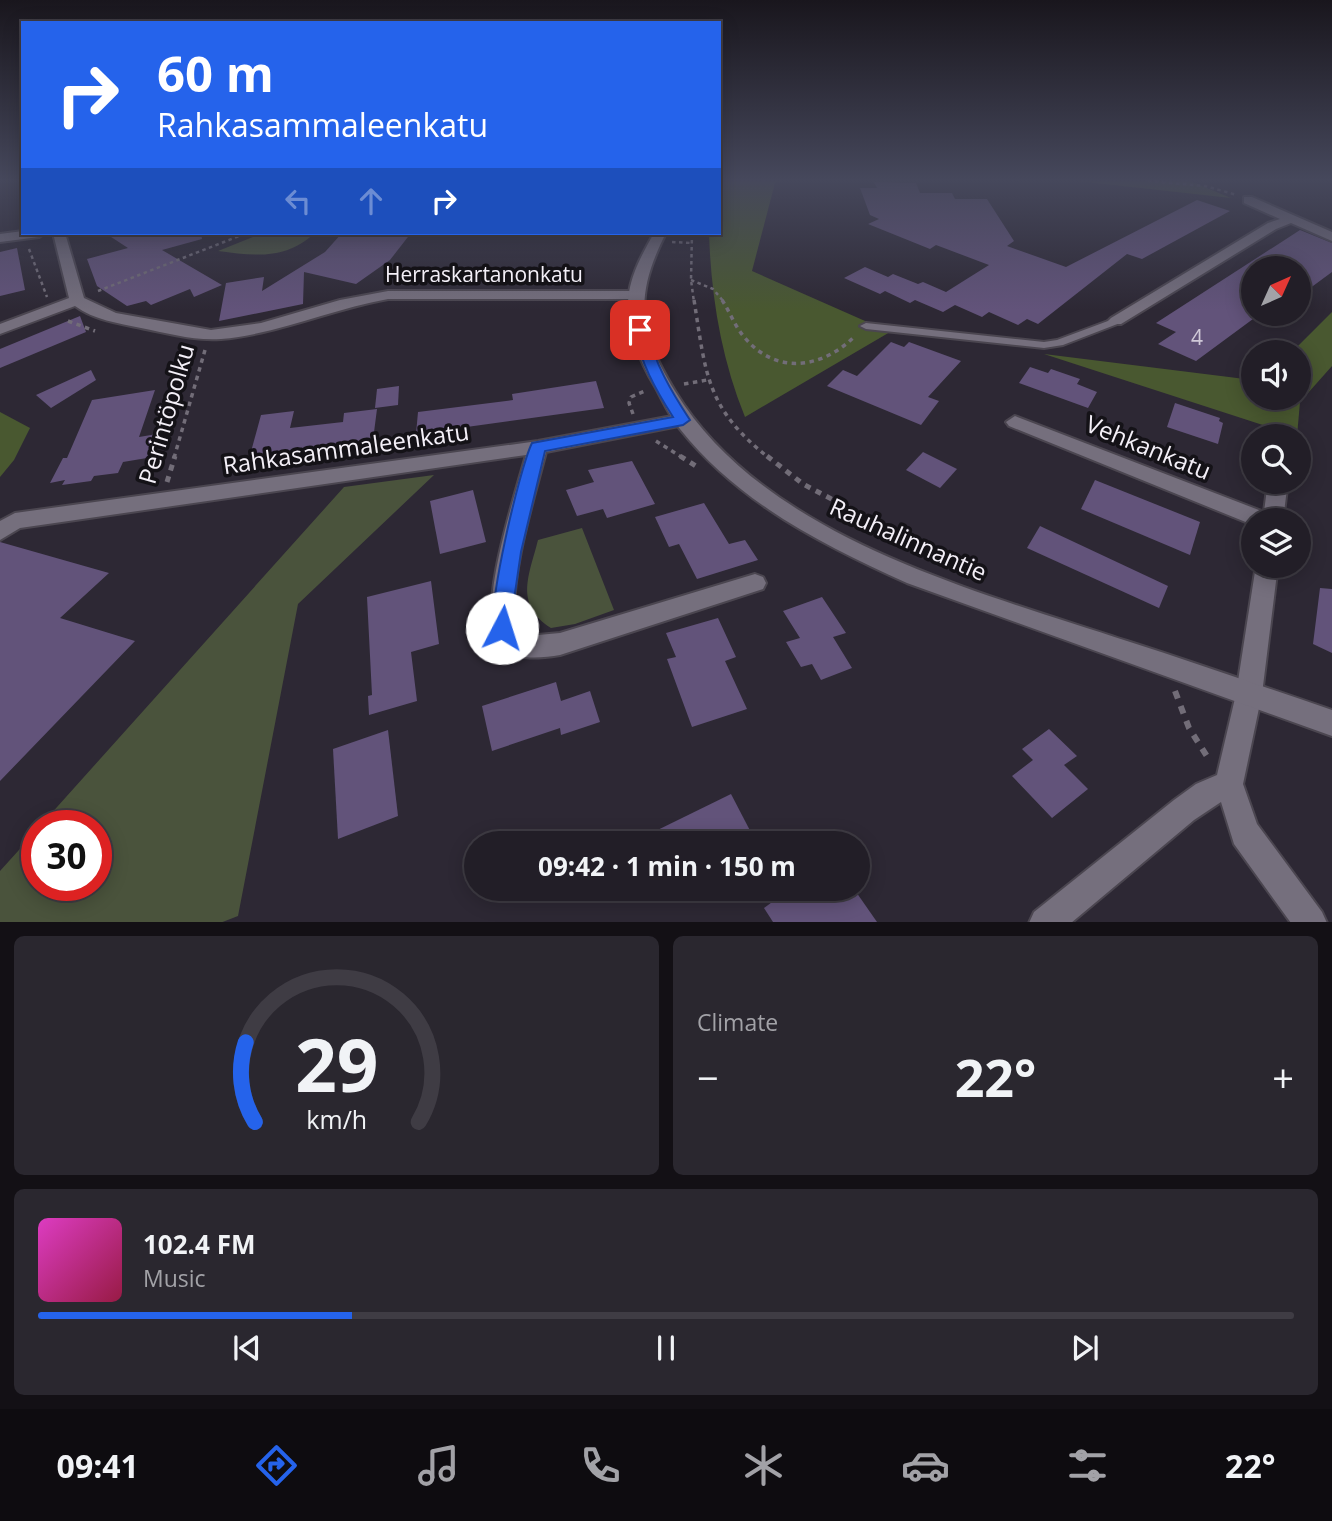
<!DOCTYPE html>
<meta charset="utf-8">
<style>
:root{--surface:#221e27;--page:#2a272f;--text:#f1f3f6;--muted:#a2a2a7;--line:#3f3c44;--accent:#2563eb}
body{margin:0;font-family:"Open Sans",sans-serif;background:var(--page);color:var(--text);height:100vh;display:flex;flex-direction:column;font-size:26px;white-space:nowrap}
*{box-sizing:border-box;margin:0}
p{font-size:23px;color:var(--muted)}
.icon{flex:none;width:38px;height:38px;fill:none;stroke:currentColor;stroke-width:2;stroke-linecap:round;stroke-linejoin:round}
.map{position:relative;height:922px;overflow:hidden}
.details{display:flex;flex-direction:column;gap:14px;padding:14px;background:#131015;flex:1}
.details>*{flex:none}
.banner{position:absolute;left:21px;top:21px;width:700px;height:214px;border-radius:0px;box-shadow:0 4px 18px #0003,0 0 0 2px var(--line);background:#2563eb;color:#fff;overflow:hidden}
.needle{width:46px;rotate:45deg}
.tools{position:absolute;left:1241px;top:256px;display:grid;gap:14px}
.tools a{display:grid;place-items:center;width:70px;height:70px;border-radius:50%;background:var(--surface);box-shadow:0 4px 18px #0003,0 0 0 2px var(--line);font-size:35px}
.speed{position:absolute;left:21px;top:810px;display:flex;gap:14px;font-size:35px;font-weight:700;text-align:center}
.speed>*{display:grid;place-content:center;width:91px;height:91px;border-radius:50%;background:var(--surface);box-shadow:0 4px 18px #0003,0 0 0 2px var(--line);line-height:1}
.speed .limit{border:10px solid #d22;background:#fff;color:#111}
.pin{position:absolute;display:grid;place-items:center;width:60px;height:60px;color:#fff;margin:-30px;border-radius:14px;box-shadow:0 4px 10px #0006}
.me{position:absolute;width:77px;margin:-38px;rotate:5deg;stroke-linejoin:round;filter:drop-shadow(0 0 5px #0008)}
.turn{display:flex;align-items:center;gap:24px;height:147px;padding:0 21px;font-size:32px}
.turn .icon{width:91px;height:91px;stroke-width:2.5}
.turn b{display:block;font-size:49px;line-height:60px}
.lanes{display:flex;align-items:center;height:66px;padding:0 21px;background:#0003;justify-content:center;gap:35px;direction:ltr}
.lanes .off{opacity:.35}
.big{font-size:52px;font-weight:700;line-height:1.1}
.details .tile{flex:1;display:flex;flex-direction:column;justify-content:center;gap:10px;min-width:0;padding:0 24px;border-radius:10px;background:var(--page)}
.details .dial{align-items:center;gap:0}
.dial svg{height:182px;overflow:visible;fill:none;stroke:var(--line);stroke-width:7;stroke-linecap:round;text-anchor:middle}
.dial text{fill:var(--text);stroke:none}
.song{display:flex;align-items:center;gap:21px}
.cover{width:84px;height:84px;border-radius:10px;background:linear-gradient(135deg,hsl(310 70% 55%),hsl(340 70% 35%))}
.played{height:7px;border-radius:4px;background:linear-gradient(90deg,var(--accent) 25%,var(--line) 25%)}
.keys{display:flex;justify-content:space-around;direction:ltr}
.heat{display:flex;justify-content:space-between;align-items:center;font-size:38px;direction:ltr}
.details .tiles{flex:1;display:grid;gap:14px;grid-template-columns:1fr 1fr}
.tile:last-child{grid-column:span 2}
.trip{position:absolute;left:464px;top:831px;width:406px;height:70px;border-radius:35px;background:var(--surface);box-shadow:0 4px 18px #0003,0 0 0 2px var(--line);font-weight:700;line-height:70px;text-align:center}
.tab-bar{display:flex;height:112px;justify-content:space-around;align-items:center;background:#0e0c10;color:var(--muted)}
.tab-bar .icon{width:49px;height:49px}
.tab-bar .selected{color:var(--accent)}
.tab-bar b{font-size:32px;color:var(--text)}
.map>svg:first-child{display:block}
.green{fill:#4a533c}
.forest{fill:#495830}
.building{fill:#62537a}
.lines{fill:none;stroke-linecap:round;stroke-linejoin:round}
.service-casing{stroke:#4b4650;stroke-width:4}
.minor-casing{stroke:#4b4650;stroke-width:4}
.tertiary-casing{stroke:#4b4650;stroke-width:4}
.path-far3{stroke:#726d78;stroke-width:2.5;stroke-dasharray:3.5 3.5;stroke-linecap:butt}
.path-far2{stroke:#726d78;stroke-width:3.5;stroke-dasharray:4.5 4.5;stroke-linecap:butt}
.path-far1{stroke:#726d78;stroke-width:5;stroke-dasharray:6 6;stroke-linecap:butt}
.path{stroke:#726d78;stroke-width:6;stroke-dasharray:8 8;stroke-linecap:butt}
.service{fill:#756f7d;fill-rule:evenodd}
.minor{fill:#756f7d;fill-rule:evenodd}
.tertiary{fill:#756f7d;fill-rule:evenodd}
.route{fill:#2563eb;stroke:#184099;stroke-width:2}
.labels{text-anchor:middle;stroke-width:7;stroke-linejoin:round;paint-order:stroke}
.far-street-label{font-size:21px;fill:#f4f0f8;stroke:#141217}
.number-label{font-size:21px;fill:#d0c9d8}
.street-label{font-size:24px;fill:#f4f0f8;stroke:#141217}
</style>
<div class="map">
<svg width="1332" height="923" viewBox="0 0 1332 923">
<rect width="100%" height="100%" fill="#2d2834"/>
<g class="green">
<path d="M263,233h52c-30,27 -59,23 -97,18z"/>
<path d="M434,475l-136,129 -60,312 -18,7 -220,-1v-51l37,-41v56h59v-60h-56l304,-339z"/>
<path d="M582,528l32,82 -39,14 -24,4c-37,-24 -22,-52 -13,-88z"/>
</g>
<g class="forest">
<path d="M719,181h62l-6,2 -23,88 138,61 -145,85c-24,-59 -34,-121 -36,-184h10z"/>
<path d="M1077,181h113l41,17z"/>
<path d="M1332,312v54l-32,36 -3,34 -253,-82 209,26v17h45v-45h-6z"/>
<path d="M0,412l30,16 -16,32 -14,17z"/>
</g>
<g class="building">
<path d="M874,182l42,1 4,10h32l3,6h32l27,42 -7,5 59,21 131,-67 33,11 -88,48 -15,-5 -89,70 -11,-5 -9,6 -29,-13 -7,5 -27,-12 -12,7 -28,-12 -5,3 -25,-12 -5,3 -36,-16 21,-11 23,10 5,-3 25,10 5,-2 23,10 43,-27 -53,-20 -6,4 -62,-25 11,-5 -9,-4 -10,-27h17z"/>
<path d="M1300,230l32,13v29l-34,25v-29h-45v51l-57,42 -38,-17 18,-12 -20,-9z"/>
<path d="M105,233h96l1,6 -40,11 60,35 -28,12 -4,-8 -39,16 -5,-4 -19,5 -30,-20 -10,-27 41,-11z"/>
<path d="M342,233h69l-21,27 -34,24 -52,-12 -1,32 -84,17 7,-38 38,-6 -2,14 63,-39z"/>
<path d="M17,248l8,42 -25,6v-44z"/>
<path d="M80,316l6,16 -86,36v-19z"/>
<path d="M891,342l13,5 5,-5 52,19 -33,36 11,4 -18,24 -94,-39 16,-16 14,6z"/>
<path d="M1030,367l18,6 3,-4 29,10 -3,5 20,8 -9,16 -69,-25z"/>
<path d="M91,370l5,10 -45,28 -15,-13z"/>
<path d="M596,381l8,27 -188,26 2,-22 95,-12 -1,-6z"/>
<path d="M399,386l-1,19 -23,3 2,-19z"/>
<path d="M155,390l-16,47 24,-4 -10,24 -30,5 -5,11 -24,3 -3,5 -29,4 3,-5 -15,3 13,-25h4l25,-58z"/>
<path d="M1175,403l45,15 -1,3 4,2 -5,21 -51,-17z"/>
<path d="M377,409l-4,31 -31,4 -1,4 -19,2v-4l-73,13 12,-44 33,-4 -4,17 53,-6 1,-9z"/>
<path d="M923,452l34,17 -17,19 -34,-18z"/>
<path d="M632,461l23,43 -48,14 -4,-9 -26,7 -11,-26 28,-8 -6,-12z"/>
<path d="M1095,480l105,42 -10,33 -109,-46z"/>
<path d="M473,490l13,52 -46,12 -10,-53z"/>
<path d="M704,503l25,41 16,-4 13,20 -61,19 -18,-35 -10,3 -14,-30z"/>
<path d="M1040,526l128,60 -9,22 -132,-60z"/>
<path d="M0,542l109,31 -49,45 75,23 -135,140z"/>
<path d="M431,581l8,63 -28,8 6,49 -48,14 -1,-19 4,-1 -5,-98z"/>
<path d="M1320,588l12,1v64l-19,-9z"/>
<path d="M822,597l24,36 -13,4 19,31 -31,12 -9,-16 -11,3 -15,-25 14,-4 -17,-27z"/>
<path d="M718,618l18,39 -11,4 22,48 -55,18 -25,-68 9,-2 -10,-24z"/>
<path d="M556,682l5,19 29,-10 10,31 -39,13 -1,-7 -68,23 -10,-45z"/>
<path d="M1049,729l28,27 -13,9 24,24 -36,29 -40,-42 21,-16 -11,-11z"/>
<path d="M388,730l10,86 -60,23 -5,-90z"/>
<path d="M731,794l26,50h-128z"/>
<path d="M790,889h64l23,33h-104l-9,-14z"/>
</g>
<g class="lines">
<defs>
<path id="service" d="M1116,318l4,1v4l-57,22 -19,3 -178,-19 -6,-3 6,-3 178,19 13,-2z"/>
<g id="minor">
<path d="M1244,197h8l80,35v9l-41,-18 -15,6 -155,95h-10l-3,-3 3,-3 157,-95 12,-4 -36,-16z"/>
<path d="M23,231l22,2 -6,4 -39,5v-8z"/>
<path d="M53,233h12l19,65 32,15 95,17 50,-7 79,-23 48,-9h248l7,4 -7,4h-248c-56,10 -110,35 -167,40 -27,2 -54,-6 -80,-11 -23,-5 -47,-8 -66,-22l-75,28v-10l69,-26z"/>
<path d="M683,414l6,2 3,4 -3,4 -143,28c-13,50 -37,125 -31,176l12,8 33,-3 195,-59 8,3 3,6 -3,6 -203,66c-19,3 -48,7 -61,-11 -24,-31 17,-151 27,-189l-506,73 -20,12v-19l15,-8 523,-72z"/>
<path d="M1015,416l249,96 4,-31h20l-5,39h-30v5l-244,-99 -3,-4z"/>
<path d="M1256,565h22l-16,129 -19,90 14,40 65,88 5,11h-36l-57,-79 -13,-42 -27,18 -123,103h-42l5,-11 140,-112 22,-16 21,-9 19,-81z"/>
</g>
<path id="tertiary" d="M654,233h12c-32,63 -28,98 9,158 89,146 298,199 452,250 69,22 137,46 205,69v26l-425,-153c-84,-38 -168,-80 -227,-154 -10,-12 -17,-28 -24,-41 -17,-28 -32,-63 -27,-96 4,-22 15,-41 25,-59z"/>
</defs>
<use href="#service" class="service-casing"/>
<use href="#minor" class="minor-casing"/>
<use href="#tertiary" class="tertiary-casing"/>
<g class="path-far3">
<path d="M1148,181l57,5 32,9"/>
<path d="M692,233l-1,47 3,22"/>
<path d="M672,242l20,1"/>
<path d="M29,249l18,48"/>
<path d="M691,280l22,9 11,13"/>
<path d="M98,291l149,-58"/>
</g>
<g class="path-far2">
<path d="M694,300c12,75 12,108 75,158"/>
<path d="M722,300c8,12 13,27 23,38 32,38 78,30 110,-2"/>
<path d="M68,321l27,10"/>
<path d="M684,384l23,-4"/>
<path d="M633,414l-4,-11 2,-6 16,-7"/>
<path d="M656,441l27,17"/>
<path d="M174,458l31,-108"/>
</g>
<g class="path-far1">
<path d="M680,456l16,10"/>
<path d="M767,456l36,28 180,95"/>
<path d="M167,482l8,-26"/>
</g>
<path class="path" d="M1175,691l14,37 21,33"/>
<use href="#service" class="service"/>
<use href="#minor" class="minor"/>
<use href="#tertiary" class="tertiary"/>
</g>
<linearGradient id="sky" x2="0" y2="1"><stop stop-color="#19161d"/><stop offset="0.58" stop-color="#46485c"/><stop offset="1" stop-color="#46485c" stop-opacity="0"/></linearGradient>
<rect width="1332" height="310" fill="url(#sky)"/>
<path class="route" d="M640,326l7,4c8,34 24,61 43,90l-7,5 -138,26 -24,101 -12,82 -7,2 -7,-2c-10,-21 25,-167 37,-191l141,-26c-18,-28 -32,-54 -39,-87z"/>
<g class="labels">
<g class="far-street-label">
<text x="484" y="282">Herraskartanonkatu</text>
</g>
<g class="number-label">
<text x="1197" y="345">4</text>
</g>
<g class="street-label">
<text transform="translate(167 414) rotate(-74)" y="8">Perintöpolku</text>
<text transform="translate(1148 448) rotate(22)" y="8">Vehkankatu</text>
<text transform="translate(346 449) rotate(-8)" y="8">Rahkasammaleenkatu</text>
<text transform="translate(908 540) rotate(24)" y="8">Rauhalinnantie</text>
</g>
</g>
</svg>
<div class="tools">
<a><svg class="needle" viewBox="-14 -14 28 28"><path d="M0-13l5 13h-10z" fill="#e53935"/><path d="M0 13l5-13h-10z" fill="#a2a2a7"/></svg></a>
<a><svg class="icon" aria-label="sound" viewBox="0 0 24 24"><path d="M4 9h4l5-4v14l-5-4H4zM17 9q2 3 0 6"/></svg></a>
<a><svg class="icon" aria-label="search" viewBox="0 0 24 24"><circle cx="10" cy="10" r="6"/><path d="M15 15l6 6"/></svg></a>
<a><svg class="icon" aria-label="layers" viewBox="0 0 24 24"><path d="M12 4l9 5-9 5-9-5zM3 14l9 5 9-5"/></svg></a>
</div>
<div class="speed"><div class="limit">30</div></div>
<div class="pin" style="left:640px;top:330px;background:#d93025"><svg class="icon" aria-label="arrive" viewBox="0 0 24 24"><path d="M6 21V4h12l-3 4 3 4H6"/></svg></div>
<svg class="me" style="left:502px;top:628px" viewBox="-20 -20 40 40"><circle r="19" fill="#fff"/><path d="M0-13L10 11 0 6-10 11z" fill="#2563eb"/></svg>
<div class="trip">09:42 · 1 min · 150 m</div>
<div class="banner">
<div class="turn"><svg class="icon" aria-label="right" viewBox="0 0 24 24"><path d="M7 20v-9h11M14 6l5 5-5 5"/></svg><div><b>60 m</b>Rahkasammaleenkatu</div></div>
<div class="lanes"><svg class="icon off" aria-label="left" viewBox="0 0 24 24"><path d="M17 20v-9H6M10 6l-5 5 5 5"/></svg><svg class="icon off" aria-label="ahead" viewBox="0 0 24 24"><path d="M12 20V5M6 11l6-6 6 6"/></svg><svg class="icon" aria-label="right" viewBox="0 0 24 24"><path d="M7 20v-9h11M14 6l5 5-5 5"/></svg></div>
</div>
</div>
<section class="details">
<div class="tiles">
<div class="tile dial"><svg viewBox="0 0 100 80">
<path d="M14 69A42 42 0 1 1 86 69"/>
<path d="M14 69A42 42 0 0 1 10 34" stroke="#2563eb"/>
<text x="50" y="56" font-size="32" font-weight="700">29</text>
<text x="50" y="72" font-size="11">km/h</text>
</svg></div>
<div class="tile"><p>Climate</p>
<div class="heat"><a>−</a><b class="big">22°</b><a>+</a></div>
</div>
<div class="tile">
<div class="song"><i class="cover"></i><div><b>102.4 FM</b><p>Music</p></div></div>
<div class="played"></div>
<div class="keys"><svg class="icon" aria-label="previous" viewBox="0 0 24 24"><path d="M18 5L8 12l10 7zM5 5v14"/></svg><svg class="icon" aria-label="pause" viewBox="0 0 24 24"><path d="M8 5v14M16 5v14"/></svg><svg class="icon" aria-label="next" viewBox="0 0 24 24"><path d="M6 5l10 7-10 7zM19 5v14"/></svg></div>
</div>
</div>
</section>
<nav class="tab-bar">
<b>09:41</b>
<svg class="icon selected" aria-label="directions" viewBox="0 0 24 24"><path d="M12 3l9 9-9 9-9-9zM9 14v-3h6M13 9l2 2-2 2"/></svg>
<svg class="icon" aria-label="music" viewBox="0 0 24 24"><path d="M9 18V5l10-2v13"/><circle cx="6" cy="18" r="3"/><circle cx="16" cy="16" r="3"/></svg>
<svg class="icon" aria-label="phone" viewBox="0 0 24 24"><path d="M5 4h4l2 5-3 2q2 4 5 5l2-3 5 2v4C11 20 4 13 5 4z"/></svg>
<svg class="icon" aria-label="climate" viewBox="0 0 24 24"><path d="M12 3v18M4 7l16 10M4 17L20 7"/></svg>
<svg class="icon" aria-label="car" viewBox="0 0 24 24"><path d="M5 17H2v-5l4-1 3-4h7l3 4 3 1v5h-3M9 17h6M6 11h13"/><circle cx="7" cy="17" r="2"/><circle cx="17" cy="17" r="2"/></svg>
<svg class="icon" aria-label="filters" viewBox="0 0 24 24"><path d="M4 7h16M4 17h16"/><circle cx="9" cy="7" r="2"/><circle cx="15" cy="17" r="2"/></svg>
<b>22°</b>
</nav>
